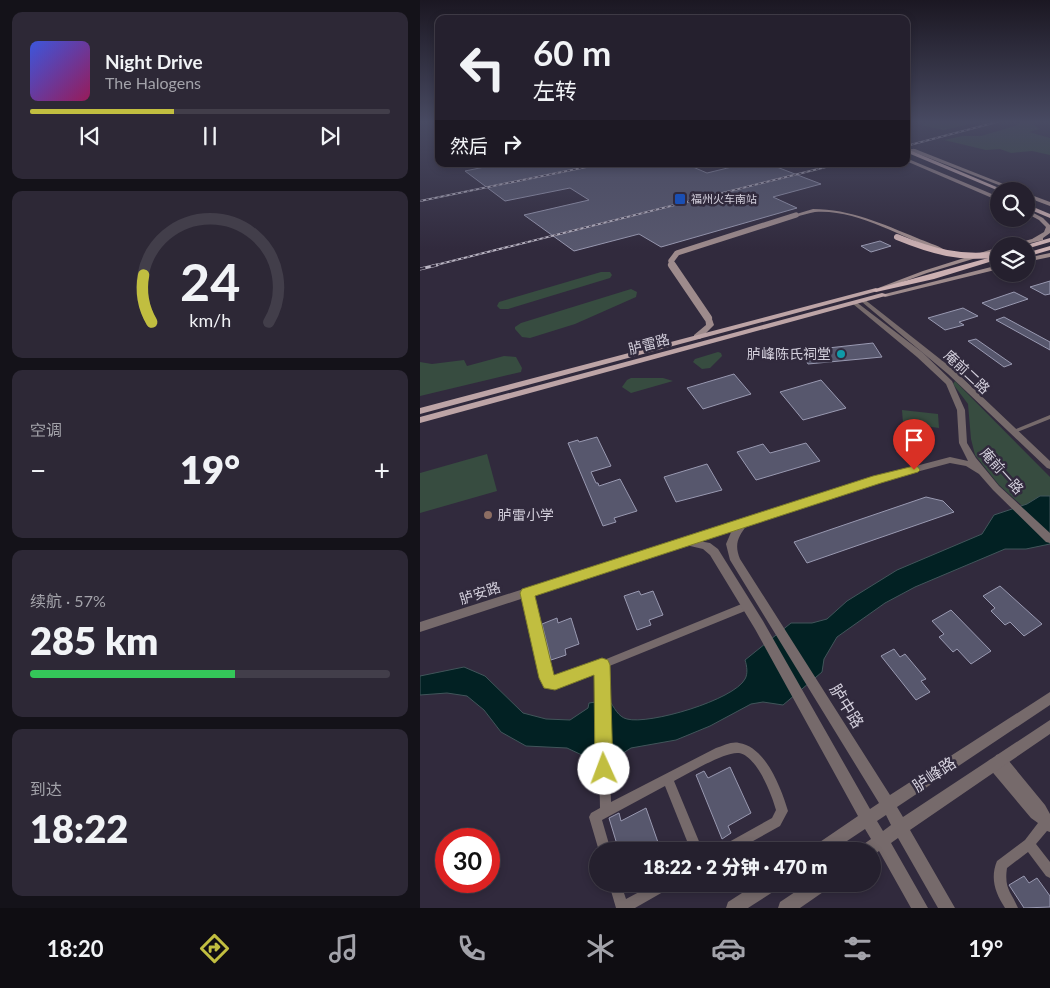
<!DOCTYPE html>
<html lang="zh">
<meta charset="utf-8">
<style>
:root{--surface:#25202e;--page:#2d2836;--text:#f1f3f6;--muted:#a3a3aa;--line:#423e4a;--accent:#c1be40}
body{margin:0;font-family:Lato,"Noto Sans SC",sans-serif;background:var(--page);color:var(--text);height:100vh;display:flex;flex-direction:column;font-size:19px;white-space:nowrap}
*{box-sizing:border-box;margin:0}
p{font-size:16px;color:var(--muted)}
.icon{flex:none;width:28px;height:28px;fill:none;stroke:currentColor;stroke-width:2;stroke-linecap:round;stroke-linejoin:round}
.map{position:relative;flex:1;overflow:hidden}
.panel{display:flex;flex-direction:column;gap:12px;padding:12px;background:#141219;width:420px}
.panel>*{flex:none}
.hud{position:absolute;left:15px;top:15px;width:475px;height:152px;border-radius:10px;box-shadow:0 2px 8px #0003,0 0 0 1px var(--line);background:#25202e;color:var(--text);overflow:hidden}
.fabs{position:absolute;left:570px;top:182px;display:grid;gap:10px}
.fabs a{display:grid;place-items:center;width:45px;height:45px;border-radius:50%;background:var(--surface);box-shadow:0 2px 8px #0003,0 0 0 1px var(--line);font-size:25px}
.speed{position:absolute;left:15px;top:828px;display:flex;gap:10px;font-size:25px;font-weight:700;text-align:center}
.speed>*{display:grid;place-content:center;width:65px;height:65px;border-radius:50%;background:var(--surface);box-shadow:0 2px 8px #0003,0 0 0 1px var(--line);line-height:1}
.speed .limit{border:8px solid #d22;background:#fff;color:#111}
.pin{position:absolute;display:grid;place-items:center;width:42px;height:42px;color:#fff;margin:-51px -21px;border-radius:50% 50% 50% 0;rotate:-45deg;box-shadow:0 0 5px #0007}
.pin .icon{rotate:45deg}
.me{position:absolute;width:55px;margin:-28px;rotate:358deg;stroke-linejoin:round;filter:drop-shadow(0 0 4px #0008)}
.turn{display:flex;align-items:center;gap:18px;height:105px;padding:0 15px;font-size:22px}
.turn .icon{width:65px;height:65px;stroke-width:2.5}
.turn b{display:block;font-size:35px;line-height:42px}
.then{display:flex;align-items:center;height:48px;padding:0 15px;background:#0003;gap:10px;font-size:19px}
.big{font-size:38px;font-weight:800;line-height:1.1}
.panel .widget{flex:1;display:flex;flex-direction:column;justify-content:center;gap:8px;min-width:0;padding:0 18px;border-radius:10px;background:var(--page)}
.panel .dial{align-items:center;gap:0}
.dial svg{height:130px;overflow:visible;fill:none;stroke:var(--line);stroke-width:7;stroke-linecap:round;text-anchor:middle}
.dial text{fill:var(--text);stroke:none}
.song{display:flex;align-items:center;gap:15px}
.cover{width:60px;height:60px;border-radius:8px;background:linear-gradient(135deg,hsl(230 70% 55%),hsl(330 70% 35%))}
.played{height:5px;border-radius:2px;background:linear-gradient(90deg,var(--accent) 40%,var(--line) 40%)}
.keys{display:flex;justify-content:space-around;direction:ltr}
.heat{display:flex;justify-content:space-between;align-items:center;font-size:28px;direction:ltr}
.charge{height:8px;border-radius:4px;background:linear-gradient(90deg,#34c759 57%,var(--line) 0)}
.trip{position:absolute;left:169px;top:842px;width:292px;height:50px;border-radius:25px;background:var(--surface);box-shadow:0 2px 8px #0003,0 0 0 1px var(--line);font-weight:800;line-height:50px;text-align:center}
.tab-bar{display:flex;height:80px;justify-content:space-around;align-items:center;background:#0f0d12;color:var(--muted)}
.tab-bar .icon{width:35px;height:35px}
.tab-bar .selected{color:var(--accent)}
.tab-bar b{font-size:22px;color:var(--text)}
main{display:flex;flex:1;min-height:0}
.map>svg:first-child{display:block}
.green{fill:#374c40}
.water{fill:#022123;stroke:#41555a}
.building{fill:#57576d;stroke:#9999b1}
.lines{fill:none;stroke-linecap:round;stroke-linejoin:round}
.secondary-tunnel{stroke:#494355;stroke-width:4.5;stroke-dasharray:4.5 2.5;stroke-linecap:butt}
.minor{fill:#766a6b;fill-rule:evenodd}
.tertiary{fill:#766a6b;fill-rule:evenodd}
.secondary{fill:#9e8b8c;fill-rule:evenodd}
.primary{fill:#bda4a6;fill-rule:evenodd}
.trunk{fill:#ccb0b2;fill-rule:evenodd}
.rail-far1-casing{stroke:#bbb6c4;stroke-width:2}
.rail-casing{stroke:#bbb6c4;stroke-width:3}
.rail-far1{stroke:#312a3d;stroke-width:1;stroke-dasharray:3;stroke-linecap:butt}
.rail{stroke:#312a3d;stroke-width:2;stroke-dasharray:5.5;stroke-linecap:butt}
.secondary-bridge-far1{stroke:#9e8b8c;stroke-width:5.5}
.secondary-bridge{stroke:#9e8b8c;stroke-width:8}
.trunk-bridge{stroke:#ccb0b2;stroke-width:6}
.route{fill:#c1be40;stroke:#7d7c2a}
.transit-dot{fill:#1a4fb4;stroke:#312a3d;stroke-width:2}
.culture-dot{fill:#0f9aa8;stroke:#312a3d;stroke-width:2}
.education-dot{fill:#8d6e63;stroke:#312a3d;stroke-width:2}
.labels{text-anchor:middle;stroke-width:5;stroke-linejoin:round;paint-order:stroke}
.far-poi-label{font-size:11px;fill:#d3cfdc;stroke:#312a3d;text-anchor:start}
.street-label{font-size:14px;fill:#d3cfdc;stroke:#312a3d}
.poi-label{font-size:14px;fill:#d3cfdc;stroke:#312a3d;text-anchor:end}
.near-street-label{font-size:16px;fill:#d3cfdc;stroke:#312a3d}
</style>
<main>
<section class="panel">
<div class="widget">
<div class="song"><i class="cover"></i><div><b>Night Drive</b><p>The Halogens</p></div></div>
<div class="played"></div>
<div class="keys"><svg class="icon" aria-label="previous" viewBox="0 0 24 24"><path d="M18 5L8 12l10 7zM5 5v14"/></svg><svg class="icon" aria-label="pause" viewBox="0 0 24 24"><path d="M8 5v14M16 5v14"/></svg><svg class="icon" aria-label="next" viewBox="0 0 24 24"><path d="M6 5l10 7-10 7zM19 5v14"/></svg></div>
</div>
<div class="widget dial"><svg viewBox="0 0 100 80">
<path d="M14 69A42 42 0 1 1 86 69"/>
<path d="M14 69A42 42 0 0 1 9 40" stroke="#c1be40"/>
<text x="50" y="56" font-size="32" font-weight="700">24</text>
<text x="50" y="72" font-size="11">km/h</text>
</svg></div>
<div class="widget"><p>空调</p>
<div class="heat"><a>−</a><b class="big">19°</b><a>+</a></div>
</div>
<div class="widget"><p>续航 · 57%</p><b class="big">285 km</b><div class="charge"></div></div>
<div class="widget"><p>到达</p><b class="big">18:22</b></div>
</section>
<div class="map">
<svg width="630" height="908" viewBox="0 0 630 908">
<rect width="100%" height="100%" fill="#312a3d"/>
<g class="green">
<path d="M511,122h48l-35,8 -24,-5z"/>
<path d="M600,122h18l-7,1 8,6 -10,3 21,6v17l-18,-4 -21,2 -11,-4 -14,1 -42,-10 18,-4h19l37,-11z"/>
<path d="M181,272h9l2,3 -2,3 -102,31h-8l-3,-3 2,-4z"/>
<path d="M211,289l6,3 -1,5 -61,27 -45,14 -8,-1 -7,-8v-2l6,-4z"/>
<path d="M298,352l3,1 1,3 -12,12 -8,1 -9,-7 2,-3z"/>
<path d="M84,356l12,1 6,11 -1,4 -101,24v-34l12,2 32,-4 3,6z"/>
<path d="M211,378h32l10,3 -42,12 -9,-6 5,-7z"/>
<path d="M535,381l95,96v54l-51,-46 -24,-30 -4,-16 -3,-35 -15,-20z"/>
<path d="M482,410l36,4 1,14 -36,-5z"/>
<path d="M67,454l10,37 -77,22v-40z"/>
</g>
<path class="water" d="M620,496h10v48l-24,5h-21l-90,38 -30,16 -48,34 -13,22 -2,13 -39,33 -20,-3 -12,2 -41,22 -34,14 -45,8 -11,7 -3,8 -21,4 -12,-11 -17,-8 -41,-2 -25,-14 -17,-22 -17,-14 -20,-3 -27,2v-19l44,-9 21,9 38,37 23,6 24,1 18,-12 1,-5 20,-3c5,7 9,17 18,19 22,6 107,-19 118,-40 3,-5 2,-13 0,-19l46,-37h21l15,-4 20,-18 50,-31 85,-36 12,-19 33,-11z"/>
<g class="building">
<path d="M79,164h187l21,9 37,-9h25l52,20 -48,13 24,11 -136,39 -22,-13 -65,17 -50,-36 65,-15 -19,-12 -65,13 -40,-30z"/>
<path d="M460,241l11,5 -20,6 -10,-6z"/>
<path d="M630,281v13l-5,1 -15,-8z"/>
<path d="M594,292l14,7 -33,11 -13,-7z"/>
<path d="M543,308l15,8 -19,6 5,3 -19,5 -17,-12z"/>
<path d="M584,317l46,25v8l-54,-30z"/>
<path d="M556,339l36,25 -8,3 -36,-26z"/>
<path d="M453,343l9,14 -74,7 -7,-13z"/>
<path d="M314,374l17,20 -48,15 -16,-21z"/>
<path d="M401,380l25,28 -43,12 -23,-28z"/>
<path d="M177,437l14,29 -20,6 5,11h2l1,3 21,-7 17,32 -23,7 2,4 -13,4 -35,-83 10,-3 1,2z"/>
<path d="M386,443l14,18 -64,19 -19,-28 26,-8 7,9z"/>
<path d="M287,464l15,26 -46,12 -12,-25z"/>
<path d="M506,497l17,4 11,11 -147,51 -13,-21z"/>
<path d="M580,586l42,38 -18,12 -14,-14 -5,3 -14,-14 4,-3 -12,-12z"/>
<path d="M219,591l2,4 12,-4 10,24 -14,5 2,5 -14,5 -13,-34z"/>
<path d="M531,610l40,41 -20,13 -14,-15 -4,3 -14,-15 5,-3 -12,-13z"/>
<path d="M137,618l1,5 13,-5 8,26 -14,5 1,6 -15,5 -9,-36z"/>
<path d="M474,649l6,8 5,-3 21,25 -5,2 9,11 -14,8 -35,-44z"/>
<path d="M310,767l21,46 -23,13 3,7 -9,6 -26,-64 8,-4 4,7z"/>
<path d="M226,808l15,43h-42l-10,-33 10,-5 2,8z"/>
<path d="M604,876l5,7 8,-5 13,18v11l-26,1 -15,-23z"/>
</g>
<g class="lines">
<path class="secondary-tunnel" d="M486,147l7,3"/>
<g class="minor">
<path d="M630,415v4l-35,14 -2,1 -3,-2 1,-1z"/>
<path d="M107,589l3,1 1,3 22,85 46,-16 145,-59 3,-1 3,1 1,3 -1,3 -143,58 4,135 105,-54c7,-2 16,-7 23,-5 27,4 42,45 49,68l-8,15 -45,25h-17l2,-4 52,-29 4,-8c-4,-15 -19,-54 -37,-57 -14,-2 -51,21 -65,28l29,70h-12l-26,-65 -63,34 9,31h-12l-10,-34 2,-4 9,-5 -3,-137 -42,17 -8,-2 -5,-8 -19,-85 1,-3z"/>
<path d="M580,754l4,1 41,50 5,9v18l-3,-1 -11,13 14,18v16l-4,-2 -18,-24 -21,16c-3,21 4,23 11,40h-13c-10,-15 -15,-30 -8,-47l28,-21 13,-17 -7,-5 -42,-50 -1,-4 1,-4 4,-1h2l1,-4z"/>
<path d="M189,884h12l5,15 28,-15h18l-2,4 -35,20h-19z"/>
</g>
<g class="tertiary">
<path d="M444,299l90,71 96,91v8l-3,-1 -99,-94 -86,-72 -1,-1z"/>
<path d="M435,301l68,52 29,28 13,29 2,33 9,15 23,28 51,47v10l-4,-1 -53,-52 -14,-16 -13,-8 -16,-3 -71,19 -132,43c-9,12 -13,19 -7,34l150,236 160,-103v13l-153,102 6,10 147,-97v14l-140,96 45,78h-17l-40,-70 -7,5 37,65h-17l-32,-57 -7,5v-5h-13l2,-5 10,-7 -6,-10 -33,22h-20l2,-5 44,-30 -103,-187 -45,-74 -7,-6 -17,-4 -266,87v-10l454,-145 76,-20 18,4 -9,-18 -2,-33 -11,-26 -29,-27 -64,-53v-2zM312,530l-6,14 4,16 149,243 -9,6 -107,-188 -45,-72 -8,-6 -11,-2zM466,815l5,10 -8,6 -6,-10z"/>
<path d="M336,884h22l-2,6 -28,18h-22l2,-6z"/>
<path d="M387,884h21l-2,6 -26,18h-22l2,-6z"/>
</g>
<g class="secondary">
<path d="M491,149h4l106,42h-7l-103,-40z"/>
<path d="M486,158l93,39v4l-93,-40z"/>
<path d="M606,193l24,9v4l-24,-9z"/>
<path d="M393,209c37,0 70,15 104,29 9,4 20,7 28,12l-5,1c-40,-14 -82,-42 -125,-39 -6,1 -13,3 -19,5l-3,-2z"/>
<path d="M606,209l17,9 7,7v8l-7,5v2l-25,6h-10l1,-1 23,-6 12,-7 2,-5 -7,-7 -13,-7z"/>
<path d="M579,247v4l-72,22 -49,18 -5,-1 50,-19z"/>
<path d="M630,253v4l-24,5v-4z"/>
<path d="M579,265v4l-114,28 -4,-2z"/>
<path d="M285,316h6l3,9 -14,14h-6v-4l12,-10z"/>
</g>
<g class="primary">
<path d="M456,288l3,2 -1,1 -458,123v-6z"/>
<path d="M462,293l7,2 -469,128v-6z"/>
</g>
<g class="trunk">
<path d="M488,151h4l94,40h-7l-91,-38z"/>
<path d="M606,204l24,10v4l-24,-10z"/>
<path d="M630,238v4l-24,7v-3h-3z"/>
<path d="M630,246v4l-24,7v-4z"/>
<path d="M579,255v4l-65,20 -58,13 -4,-2z"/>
</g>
<defs>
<g id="rail-far1">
<path d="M486,146l91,-24"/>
<path d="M0,201l181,-37"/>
<path d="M12,266l406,-102"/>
</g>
<path id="rail" d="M0,269l17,-4"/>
</defs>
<use href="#rail-far1" class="rail-far1-casing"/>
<use href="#rail" class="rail-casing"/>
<use href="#rail-far1" class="rail-far1"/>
<use href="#rail" class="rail"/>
<path class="secondary-bridge-far1" d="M253,266l-2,-5 6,-8 119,-38"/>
<path class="secondary-bridge" d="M252,265l36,53"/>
<path class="trunk-bridge" d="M477,237c34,14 65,23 102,17"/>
</g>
<linearGradient id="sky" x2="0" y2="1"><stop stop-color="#1b1722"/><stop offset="0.49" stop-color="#484a62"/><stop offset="1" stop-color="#484a62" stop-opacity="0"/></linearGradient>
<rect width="630" height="249" fill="url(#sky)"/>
<path class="route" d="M494,466l4,1 2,3 -2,2 -37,11 -346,113 19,79 48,-17 6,2 2,5 3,104 -2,6 -7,3 -6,-3 -3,-6 -1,-94 -39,15 -11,-2 -5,-10 -19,-85 2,-4 351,-113z"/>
<rect class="transit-dot" x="254" y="193" width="12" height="12" rx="2.5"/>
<circle class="culture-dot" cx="421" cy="354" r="5"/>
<circle class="education-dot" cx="68" cy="515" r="5"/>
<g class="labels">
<g class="far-poi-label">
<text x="271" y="203">福州火车南站</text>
</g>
<g class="street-label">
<text transform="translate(229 344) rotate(-15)" y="5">胪雷路</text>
<text transform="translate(547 372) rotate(43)" y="5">庵前二路</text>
<text transform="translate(582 471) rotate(48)" y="5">庵前一路</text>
<text transform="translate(60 593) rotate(-18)" y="5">胪安路</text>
</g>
<g class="poi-label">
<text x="411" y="359">胪峰陈氏祠堂</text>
<text x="78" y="520" text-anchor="start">胪雷小学</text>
</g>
<g class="near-street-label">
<text transform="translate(427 706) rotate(58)" y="6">胪中路</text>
<text transform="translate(514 774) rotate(-34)" y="6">胪峰路</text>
</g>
</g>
</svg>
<div class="fabs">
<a><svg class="icon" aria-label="search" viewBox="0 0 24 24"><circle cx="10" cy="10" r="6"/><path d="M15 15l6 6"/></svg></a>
<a><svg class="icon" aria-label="layers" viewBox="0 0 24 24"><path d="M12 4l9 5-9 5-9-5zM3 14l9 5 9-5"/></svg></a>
</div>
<div class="speed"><div class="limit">30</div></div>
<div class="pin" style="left:494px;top:470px;background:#d93025"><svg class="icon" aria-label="arrive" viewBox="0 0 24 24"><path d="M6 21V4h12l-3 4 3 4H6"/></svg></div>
<svg class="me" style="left:184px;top:769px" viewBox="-20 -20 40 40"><circle r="19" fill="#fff"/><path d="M0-13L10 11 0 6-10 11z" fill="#c1be40"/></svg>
<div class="trip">18:22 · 2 分钟 · 470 m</div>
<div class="hud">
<div class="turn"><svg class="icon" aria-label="left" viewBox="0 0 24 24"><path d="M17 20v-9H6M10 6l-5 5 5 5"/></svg><div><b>60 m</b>左转</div></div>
<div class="then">然后<svg class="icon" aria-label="right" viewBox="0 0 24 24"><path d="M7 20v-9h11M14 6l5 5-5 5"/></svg></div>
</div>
</div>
</main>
<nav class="tab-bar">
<b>18:20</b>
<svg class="icon selected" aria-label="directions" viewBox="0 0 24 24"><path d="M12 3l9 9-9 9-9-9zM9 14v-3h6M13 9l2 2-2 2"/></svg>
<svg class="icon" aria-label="music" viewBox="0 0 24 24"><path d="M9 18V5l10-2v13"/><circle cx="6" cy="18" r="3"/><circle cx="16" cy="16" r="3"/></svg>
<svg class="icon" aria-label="phone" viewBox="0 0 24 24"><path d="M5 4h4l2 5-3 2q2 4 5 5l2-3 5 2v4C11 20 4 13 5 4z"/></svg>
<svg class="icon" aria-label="climate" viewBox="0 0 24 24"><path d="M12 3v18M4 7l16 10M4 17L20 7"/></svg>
<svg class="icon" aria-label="car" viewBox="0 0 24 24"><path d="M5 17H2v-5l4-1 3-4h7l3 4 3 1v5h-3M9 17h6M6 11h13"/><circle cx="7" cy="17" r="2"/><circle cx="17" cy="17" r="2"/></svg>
<svg class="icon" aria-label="filters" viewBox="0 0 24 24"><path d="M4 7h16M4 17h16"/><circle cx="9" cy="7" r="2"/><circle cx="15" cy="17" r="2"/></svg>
<b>19°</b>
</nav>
